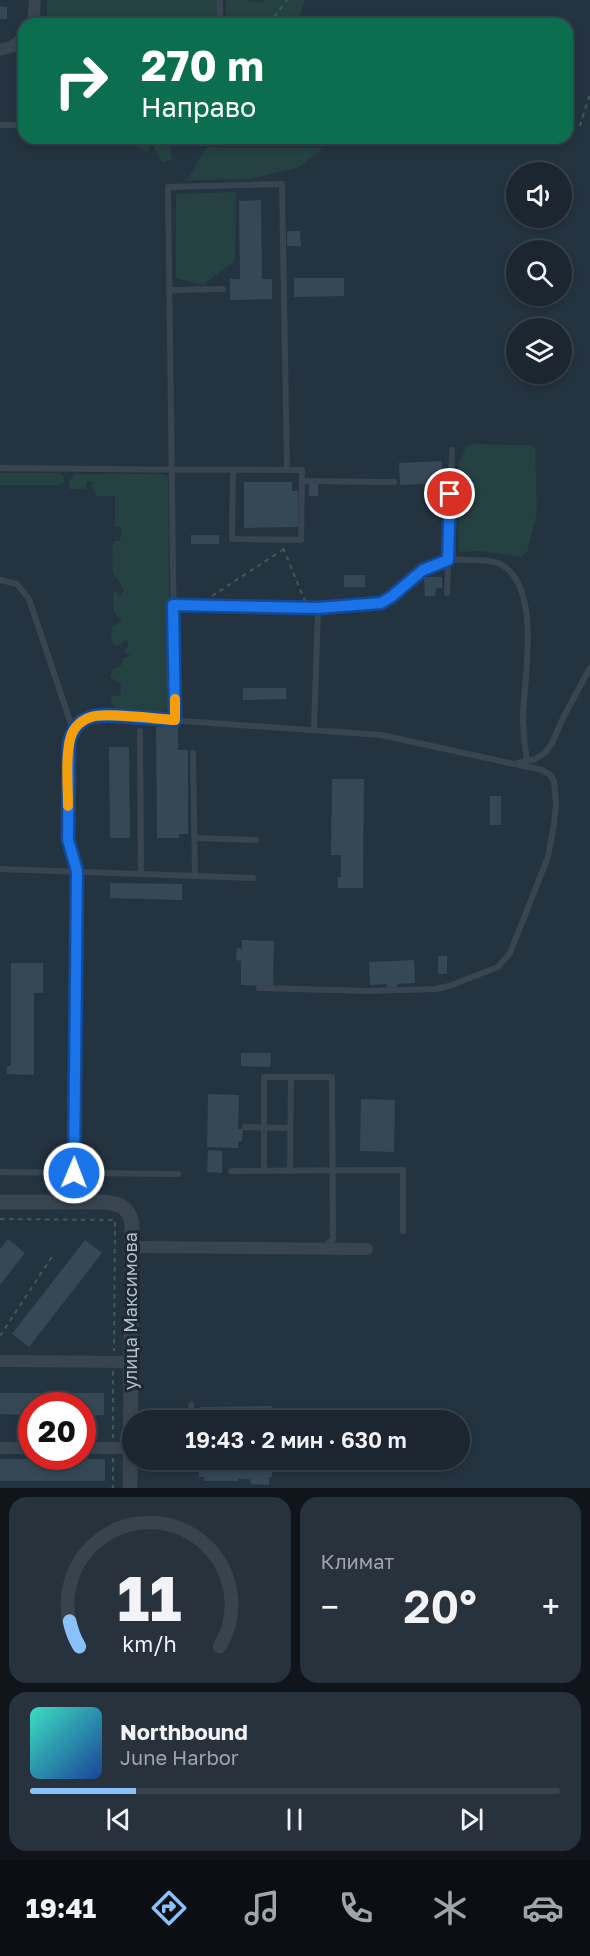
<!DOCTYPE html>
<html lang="ru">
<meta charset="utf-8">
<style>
:root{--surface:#1b2630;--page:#28323c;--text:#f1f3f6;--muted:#a0a5ab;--line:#39434c;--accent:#89c2fb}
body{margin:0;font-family:"Golos Text",sans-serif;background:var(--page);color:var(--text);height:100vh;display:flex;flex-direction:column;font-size:22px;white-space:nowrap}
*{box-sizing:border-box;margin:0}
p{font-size:20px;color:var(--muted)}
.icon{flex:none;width:33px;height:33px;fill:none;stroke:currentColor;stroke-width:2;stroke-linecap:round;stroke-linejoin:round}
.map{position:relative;height:1488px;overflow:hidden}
.sheet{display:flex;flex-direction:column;gap:9px;padding:9px;background:#0f151a;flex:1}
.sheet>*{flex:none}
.hud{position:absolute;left:18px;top:18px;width:555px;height:126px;border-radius:18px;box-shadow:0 3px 9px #0003,0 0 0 2px var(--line);background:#0b6e4f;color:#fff;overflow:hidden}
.fabs{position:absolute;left:506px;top:162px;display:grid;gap:12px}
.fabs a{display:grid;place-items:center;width:66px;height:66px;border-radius:50%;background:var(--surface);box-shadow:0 3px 9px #0003,0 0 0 2px var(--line);font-size:30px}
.speed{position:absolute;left:18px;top:1392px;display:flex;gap:12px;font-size:30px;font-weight:700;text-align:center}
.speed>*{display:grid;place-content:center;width:78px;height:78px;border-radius:50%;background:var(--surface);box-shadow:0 3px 9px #0003,0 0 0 2px var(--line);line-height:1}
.speed .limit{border:9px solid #d22;background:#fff;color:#111}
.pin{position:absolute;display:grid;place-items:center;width:51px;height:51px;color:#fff;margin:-26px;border:3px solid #fff;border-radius:50%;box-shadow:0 2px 6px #0007}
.me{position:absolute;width:66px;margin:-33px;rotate:1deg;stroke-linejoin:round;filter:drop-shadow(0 0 4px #0008)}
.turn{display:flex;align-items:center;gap:21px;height:126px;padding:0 24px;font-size:27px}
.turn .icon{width:78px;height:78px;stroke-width:2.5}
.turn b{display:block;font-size:42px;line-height:51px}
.big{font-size:45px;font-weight:600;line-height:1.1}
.sheet .tile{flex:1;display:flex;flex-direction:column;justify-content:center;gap:9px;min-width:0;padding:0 21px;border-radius:18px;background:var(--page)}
.sheet .dial{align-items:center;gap:0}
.dial svg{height:156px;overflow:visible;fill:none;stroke:var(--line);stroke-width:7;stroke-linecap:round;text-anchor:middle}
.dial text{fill:var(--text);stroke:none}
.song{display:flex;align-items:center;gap:18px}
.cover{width:72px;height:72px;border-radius:9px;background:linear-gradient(135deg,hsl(170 70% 55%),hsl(220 70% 35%))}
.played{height:6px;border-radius:3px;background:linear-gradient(90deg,var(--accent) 20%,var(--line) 20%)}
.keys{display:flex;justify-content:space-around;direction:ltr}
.heat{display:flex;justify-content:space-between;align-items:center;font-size:33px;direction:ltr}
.sheet .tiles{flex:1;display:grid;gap:9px;grid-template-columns:1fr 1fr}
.tile:last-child{grid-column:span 2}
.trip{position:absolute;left:122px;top:1410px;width:348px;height:60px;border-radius:30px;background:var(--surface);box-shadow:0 3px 9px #0003,0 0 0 2px var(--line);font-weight:600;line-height:60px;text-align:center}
.dock{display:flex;height:96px;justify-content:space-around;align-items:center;background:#0b0f13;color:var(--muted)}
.dock .icon{width:42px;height:42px}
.dock .active{color:var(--accent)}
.dock b{font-size:27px;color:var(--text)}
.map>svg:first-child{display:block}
.green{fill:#264141}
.building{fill:#364856}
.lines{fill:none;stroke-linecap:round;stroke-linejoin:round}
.path{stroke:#3f5958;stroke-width:2;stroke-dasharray:4.5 4.5;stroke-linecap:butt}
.service{stroke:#384550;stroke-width:6}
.minor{stroke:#384550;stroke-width:12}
.tertiary{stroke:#384550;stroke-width:15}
.route-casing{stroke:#114b97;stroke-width:15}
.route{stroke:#1a73e8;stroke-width:10}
.slow{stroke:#f59e0b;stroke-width:10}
.labels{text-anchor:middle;stroke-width:6;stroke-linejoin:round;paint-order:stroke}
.street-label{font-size:18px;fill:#b5bfca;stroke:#1d2a35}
</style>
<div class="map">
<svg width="590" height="1488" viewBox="0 0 590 1488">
<rect width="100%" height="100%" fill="#243340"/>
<g class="green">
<rect x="47" y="0" width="170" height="24"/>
<path d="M226,0h19l17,3 3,-3h40l-5,14 -7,10h-31v-5l-26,-1 -11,-3z"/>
<path d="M136,138h32l4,21 -10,3 -10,-19 -5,9 -15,-8z"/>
<path d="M207,147l116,1 -24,19 -49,12 -64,2z"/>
<path d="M236,192l-1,68 -32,25 -27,-7v-84z"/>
<path d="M472,444l56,1 7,3 2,64 -10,40 -6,5c-15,-2 -30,-6 -44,-6 -8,0 -12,2 -19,0l1,-88 7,-16z"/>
<path d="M0,473h60l4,4v5l-4,3h-60z"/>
<path d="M75,474h89l4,3 2,227 -7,7 -13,2 -30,-2 -9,-8v-7l10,-1v-11l-11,-7 2,-8 9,-3 2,-8 8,-2 -6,-4 4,-8 -3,-5 -8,7 -5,-2 -2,-4 1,-14 10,-5 -9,-10 1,-21 6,6 4,-5c-2,-7 -4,-8 -8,-13 -6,-10 -3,-26 -3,-37h7l2,-14h-7v-31h-18l-6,-10 3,-4h-8v7h-17v-8z"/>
</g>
<g class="building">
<path d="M0,6l7,1v12h-7z"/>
<path d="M261,200l1,79h10v20l-42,1v-21h10l-1,-78z"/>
<path d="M287,231h13l1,15h-14z"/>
<path d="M294,278h50v18l-50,1z"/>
<path d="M442,461l1,22 -43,2 -1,-22z"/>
<path d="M244,482h48v9h6v36l-54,1z"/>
<rect x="309" y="484" width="9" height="12"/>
<rect x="191" y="535" width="28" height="9"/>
<rect x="344" y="575" width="21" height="12"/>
<path d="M424,577h18v11h-6l-1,8h-10z"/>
<path d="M243,688h43v11l-43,1z"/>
<path d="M156,727h22v23h10v84h-9v4h-22z"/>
<path d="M109,747h20l1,91h-20z"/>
<path d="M332,779h32l-1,109h-25v-11h3v-22h-10z"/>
<rect x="490" y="796" width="11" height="29"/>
<path d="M110,883l72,1v16l-72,-2z"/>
<path d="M242,940l32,1 -1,45 -32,-1v-24l-5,-1 1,-12 5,1z"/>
<rect x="438" y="956" width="9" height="18"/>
<path d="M414,960l1,23 -18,1v3h-10v-3l-17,1 -1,-23z"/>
<path d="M11,963h32v30h-9v82l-27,-1v-8h4z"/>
<path d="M241,1053h30l-1,14 -29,-1z"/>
<path d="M208,1094l31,1 -1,34h5l-1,12h-4v7l-31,-1z"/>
<path d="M361,1099l34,1 -1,52 -34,-1z"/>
<path d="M208,1150l14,1v22l-15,-1z"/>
<path d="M8,1239l17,14 -25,32v-36z"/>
<path d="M85,1240l17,13 -73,94 -17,-13z"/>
<path d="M0,1393h104v22h-22v-9h-50v9l-32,-1z"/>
<path d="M272,1406v14h-72v-13z"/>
<rect x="0" y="1459" width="105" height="22"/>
<path d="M199,1460h73v3h3v8h-3v6h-3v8l-18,-1 -2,-5h-11v2h-34v-4h-5z"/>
</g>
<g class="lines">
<g class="path">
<path d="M269,24l18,-24"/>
<path d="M580,126l10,-33"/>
<path d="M283,548l22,53"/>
<path d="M212,596l72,-47"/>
<path d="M0,1219l115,1 -1,131"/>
<path d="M0,1336l53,-81"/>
<path d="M113,1371v67"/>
<path d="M113,1458v30"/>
</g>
<g class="service">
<path d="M220,20h9v4"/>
<path d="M220,24v-24"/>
<path d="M0,125h24"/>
<path d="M169,290l54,-1"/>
<path d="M0,468c101,1 201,2 302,2l-1,70 -69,-1 1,-69"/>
<path d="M302,481l92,1"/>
<path d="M0,580l17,4 12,15 44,131"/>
<path d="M447,593l5,-143"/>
<path d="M173,605c55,0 110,5 165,2 13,-1 28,-1 41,-4 26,-7 39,-38 69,-43 7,-1 15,0 23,0 9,0 18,0 27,3 45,19 26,115 25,154 0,15 2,30 4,45"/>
<path d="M175,720l-7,-533 114,-3 5,286"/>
<path d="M314,730l4,-122"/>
<path d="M140,731l1,142"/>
<path d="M193,753l2,123"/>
<path d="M195,838l61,2"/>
<path d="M0,869l253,9"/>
<path d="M259,988l109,3 68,-2 13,-3 49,-19 12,-14 38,-96 6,-32 2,-22 -2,-22 -4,-6 -8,-5 -23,-5"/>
<path d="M245,1127l45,1"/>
<path d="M231,1171l172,-1v61"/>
<path d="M264,1171v-94h68l1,162 -9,8"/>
<path d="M290,1171l1,-94"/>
<path d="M0,1172l178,2"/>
<path d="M74,1173l3,-302 -9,-31 1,-97c4,-16 13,-24 29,-28l283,20 133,29 21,-5 10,-6 7,-10 12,-27 26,-48"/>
<path d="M191,1420v-15"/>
</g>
<g class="minor">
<path d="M33,24l2,-24"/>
<path d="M0,50l13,-4 11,-9"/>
<path d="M131,1247l236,2"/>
<path d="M0,1361l131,1"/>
<path d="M0,1448h32"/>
<path d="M82,1448h49"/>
</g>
<path class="tertiary" d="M0,1202h105c15,2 24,5 27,22l-2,264"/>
</g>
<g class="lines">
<defs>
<path id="route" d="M74,1173l3,-302 -9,-31 1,-97c8,-34 35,-28 63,-26 14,1 28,2 43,3l-2,-115 145,3 63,-5 10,-6 32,-27 25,-10 2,-66"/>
</defs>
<use href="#route" class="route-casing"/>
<use href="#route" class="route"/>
<path class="slow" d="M68,806c0,-20 -3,-51 3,-70 3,-9 11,-16 20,-19 14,-5 66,2 84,3v-21"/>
</g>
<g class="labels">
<g class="street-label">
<text transform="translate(131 1311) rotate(-90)" y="6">улица Максимова</text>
</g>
</g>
</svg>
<div class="fabs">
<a><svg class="icon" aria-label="sound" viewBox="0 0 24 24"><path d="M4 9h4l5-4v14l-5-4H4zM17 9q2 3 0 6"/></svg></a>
<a><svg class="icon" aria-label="search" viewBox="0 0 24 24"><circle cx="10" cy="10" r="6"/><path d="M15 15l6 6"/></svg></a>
<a><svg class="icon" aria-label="layers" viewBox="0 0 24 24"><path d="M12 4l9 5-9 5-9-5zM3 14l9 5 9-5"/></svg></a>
</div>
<div class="speed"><div class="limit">20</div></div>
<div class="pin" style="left:450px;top:494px;background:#d93025"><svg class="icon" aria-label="arrive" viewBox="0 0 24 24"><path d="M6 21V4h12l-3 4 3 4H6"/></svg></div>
<svg class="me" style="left:74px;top:1173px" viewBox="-20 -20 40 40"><circle r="17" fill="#1a73e8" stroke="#fff" stroke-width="3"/><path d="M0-11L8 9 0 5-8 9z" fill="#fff"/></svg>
<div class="trip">19:43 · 2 мин · 630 m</div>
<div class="hud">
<div class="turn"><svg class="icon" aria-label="right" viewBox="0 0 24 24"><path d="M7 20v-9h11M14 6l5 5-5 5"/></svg><div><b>270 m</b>Направо</div></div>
</div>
</div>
<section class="sheet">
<div class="tiles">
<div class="tile dial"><svg viewBox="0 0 100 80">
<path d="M14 69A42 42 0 1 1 86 69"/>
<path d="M14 69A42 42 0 0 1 9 56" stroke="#89c2fb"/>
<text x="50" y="56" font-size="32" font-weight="700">11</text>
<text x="50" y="72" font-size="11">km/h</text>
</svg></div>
<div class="tile"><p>Климат</p>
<div class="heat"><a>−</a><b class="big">20°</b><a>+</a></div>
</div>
<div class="tile">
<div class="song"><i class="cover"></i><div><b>Northbound</b><p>June Harbor</p></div></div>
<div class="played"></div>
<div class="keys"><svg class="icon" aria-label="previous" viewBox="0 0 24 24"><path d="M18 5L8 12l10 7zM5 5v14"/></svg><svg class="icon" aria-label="pause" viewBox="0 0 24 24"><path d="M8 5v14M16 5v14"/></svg><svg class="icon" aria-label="next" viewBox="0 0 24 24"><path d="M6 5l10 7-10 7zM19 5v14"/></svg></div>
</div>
</div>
</section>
<nav class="dock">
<b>19:41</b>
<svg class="icon active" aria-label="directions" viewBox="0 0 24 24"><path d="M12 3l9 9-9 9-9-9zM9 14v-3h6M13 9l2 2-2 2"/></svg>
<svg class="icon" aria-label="music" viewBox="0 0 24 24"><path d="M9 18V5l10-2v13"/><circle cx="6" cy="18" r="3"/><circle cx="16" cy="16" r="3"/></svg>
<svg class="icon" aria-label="phone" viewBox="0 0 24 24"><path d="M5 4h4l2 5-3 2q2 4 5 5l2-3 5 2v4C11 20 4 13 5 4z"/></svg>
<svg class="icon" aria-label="climate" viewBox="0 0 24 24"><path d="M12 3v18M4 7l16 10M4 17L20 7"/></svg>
<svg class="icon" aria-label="car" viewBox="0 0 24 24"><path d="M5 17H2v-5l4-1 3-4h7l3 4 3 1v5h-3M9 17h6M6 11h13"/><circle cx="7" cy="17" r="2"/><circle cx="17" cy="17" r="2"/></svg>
</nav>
